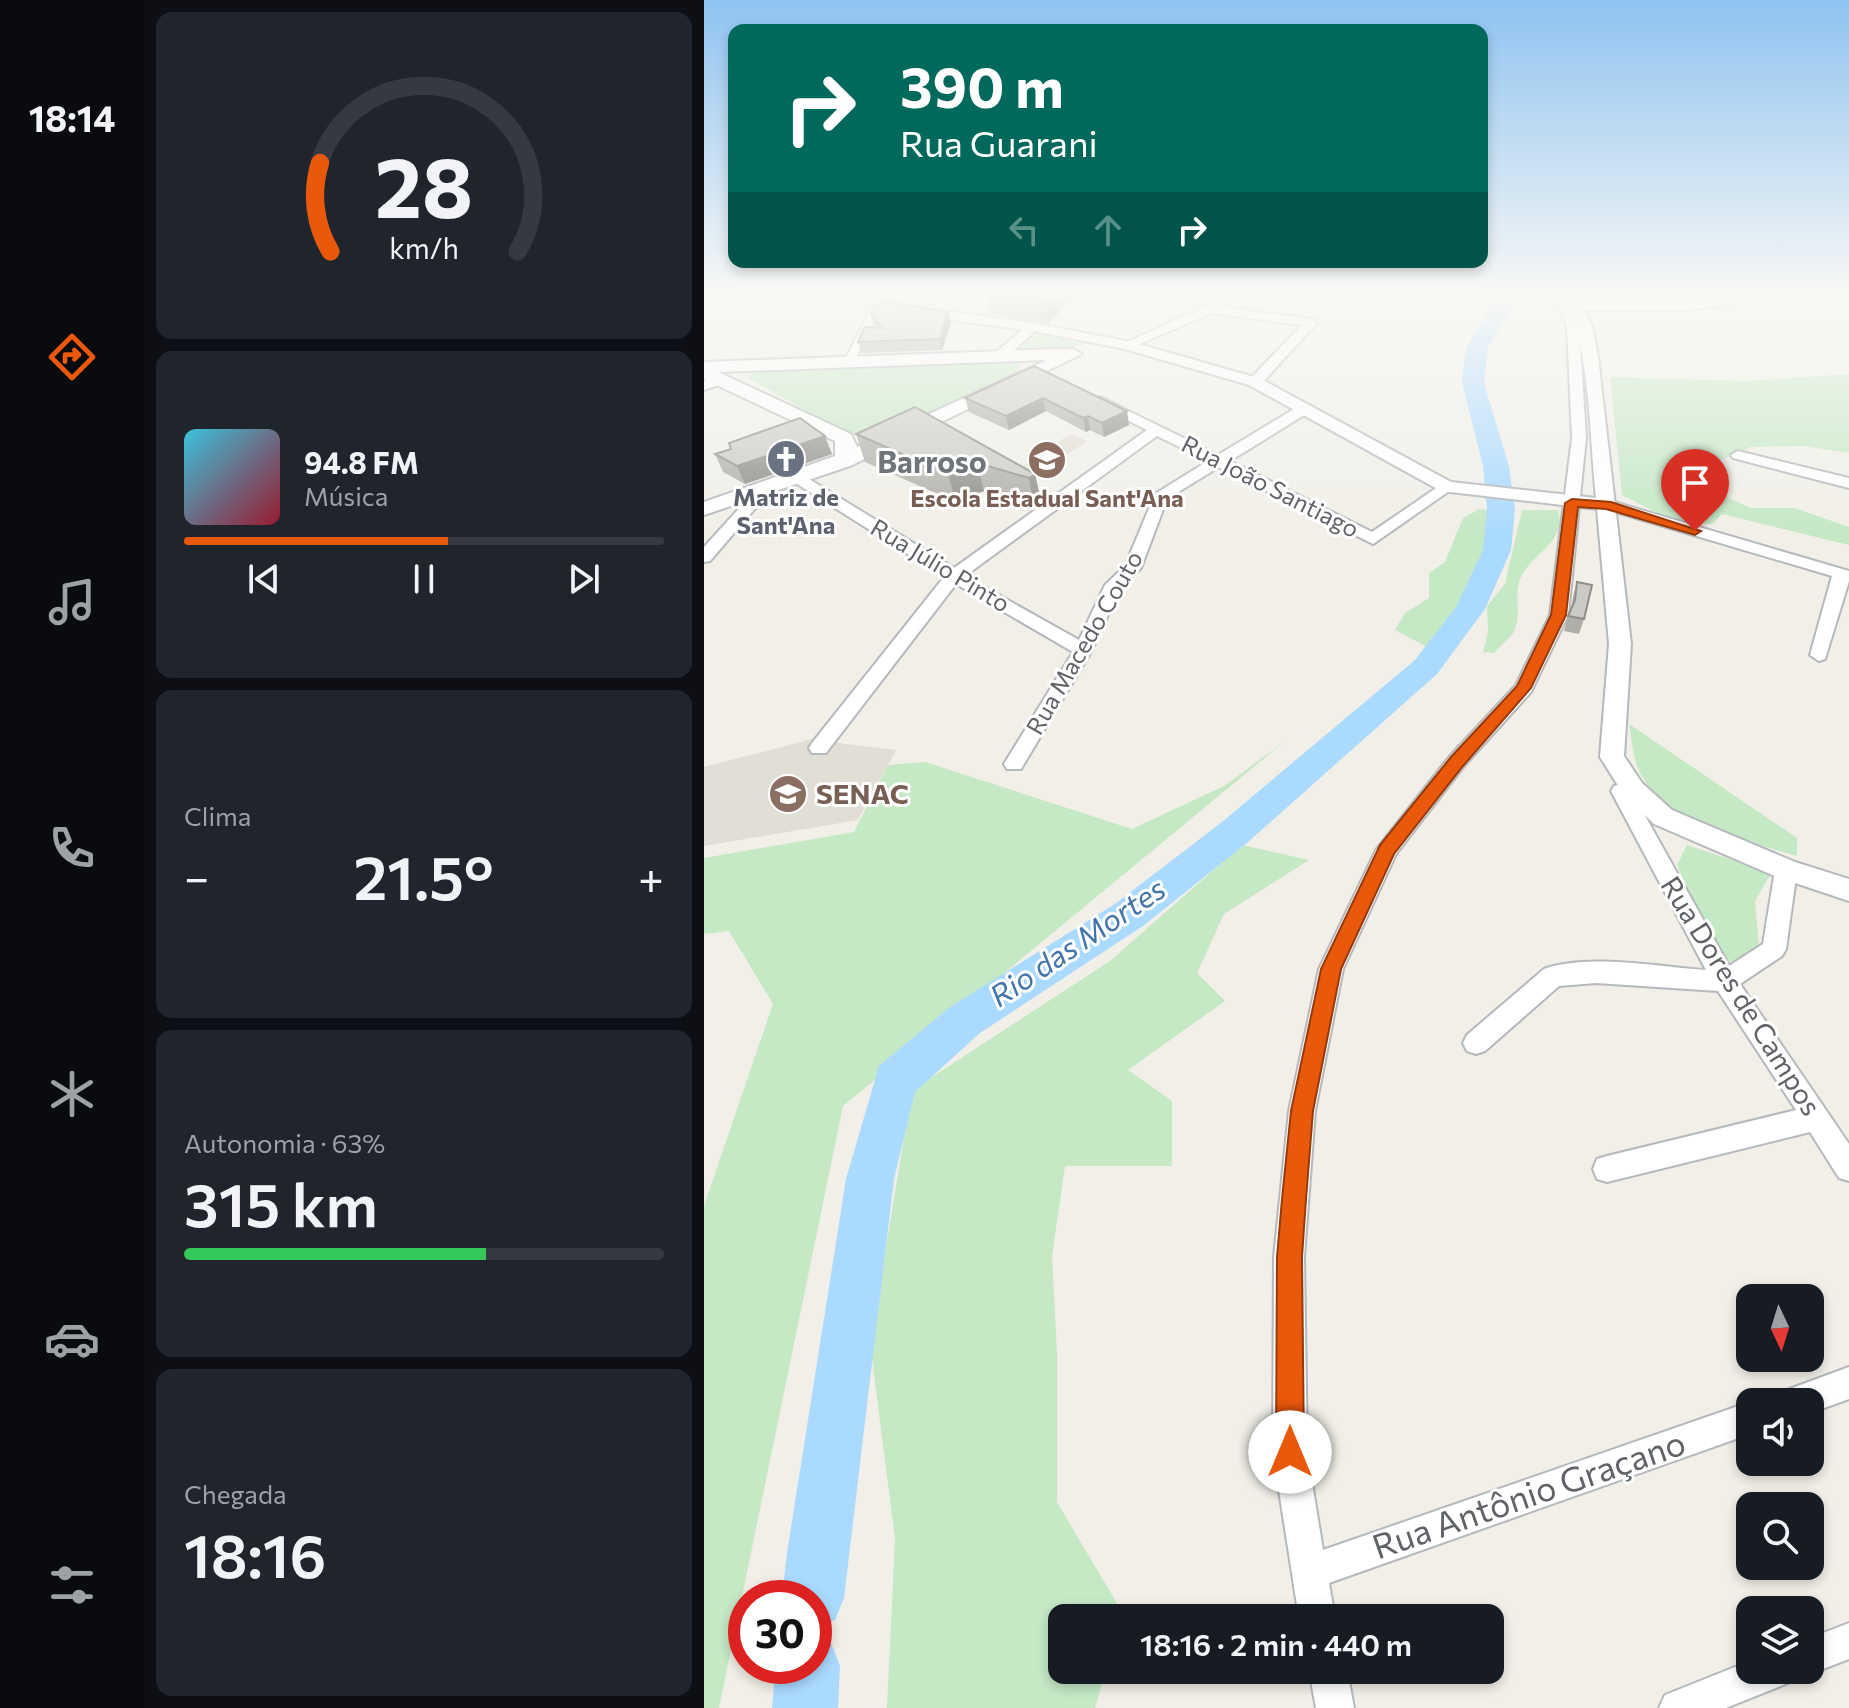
<!DOCTYPE html>
<html lang="pt">
<meta charset="utf-8">
<style>
:root{--surface:#171b24;--page:#20242c;--text:#f1f3f6;--muted:#9ea1a6;--line:#363941;--accent:#ea580c}
body{margin:0;font-family:Commissioner,sans-serif;background:var(--page);color:var(--text);height:100vh;display:flex;flex-direction:column;font-size:30px;white-space:nowrap}
*{box-sizing:border-box;margin:0}
p{font-size:26px;color:var(--muted)}
.icon{flex:none;width:44px;height:44px;fill:none;stroke:currentColor;stroke-width:2;stroke-linecap:round;stroke-linejoin:round}
.map{position:relative;flex:1;overflow:hidden}
.panel{display:flex;flex-direction:column;gap:12px;padding:12px;background:#0d0f14;width:560px}
.panel>*{flex:none}
.hud{position:absolute;left:24px;top:24px;width:760px;height:244px;border-radius:16px;box-shadow:0 4px 12px #0003;background:#00695c;color:#fff;overflow:hidden}
.needle{width:52px;rotate:176deg}
.controls{position:absolute;left:1032px;top:1284px;display:grid;gap:16px}
.controls a{display:grid;place-items:center;width:88px;height:88px;border-radius:16px;background:var(--surface);box-shadow:0 4px 12px #0003;font-size:40px}
.speed{position:absolute;left:24px;top:1580px;display:flex;gap:16px;font-size:40px;font-weight:700;text-align:center}
.speed>*{display:grid;place-content:center;width:104px;height:104px;border-radius:50%;background:var(--surface);box-shadow:0 4px 12px #0003;line-height:1}
.speed .limit{border:12px solid #d22;background:#fff;color:#111}
.pin{position:absolute;display:grid;place-items:center;width:68px;height:68px;color:#fff;margin:-82px -34px;border-radius:50% 50% 50% 0;rotate:-45deg;box-shadow:0 0 8px #0007}
.pin .icon{rotate:45deg}
.me{position:absolute;width:88px;margin:-44px;rotate:0deg;stroke-linejoin:round;filter:drop-shadow(0 0 6px #0008)}
.turn{display:flex;align-items:center;gap:28px;height:168px;padding:0 40px;font-size:36px}
.turn .icon{width:104px;height:104px;stroke-width:2.5}
.turn b{display:block;font-size:56px;line-height:68px}
.lanes{display:flex;align-items:center;height:76px;padding:0 40px;background:#0003;justify-content:center;gap:40px;direction:ltr}
.lanes .off{opacity:.35}
.big{font-size:60px;font-weight:600;line-height:1.1}
.panel .card{flex:1;display:flex;flex-direction:column;justify-content:center;gap:12px;min-width:0;padding:0 28px;border-radius:16px;background:var(--page)}
.panel .dial{align-items:center;gap:0}
.dial svg{height:208px;overflow:visible;fill:none;stroke:var(--line);stroke-width:7;stroke-linecap:round;text-anchor:middle}
.dial text{fill:var(--text);stroke:none}
.song{display:flex;align-items:center;gap:24px}
.cover{width:96px;height:96px;border-radius:12px;background:linear-gradient(135deg,hsl(190 70% 55%),hsl(350 70% 35%))}
.played{height:8px;border-radius:4px;background:linear-gradient(90deg,var(--accent) 55%,var(--line) 55%)}
.keys{display:flex;justify-content:space-around;direction:ltr}
.heat{display:flex;justify-content:space-between;align-items:center;font-size:44px;direction:ltr}
.charge{height:12px;border-radius:6px;background:linear-gradient(90deg,#34c759 63%,var(--line) 0)}
.trip{position:absolute;left:344px;top:1604px;width:456px;height:80px;border-radius:16px;background:var(--surface);box-shadow:0 4px 12px #0003;font-weight:600;line-height:80px;text-align:center}
main{display:flex;flex:1;min-height:0}
.dock{display:flex;flex-direction:column;width:144px;justify-content:space-around;align-items:center;background:#090b0e;color:var(--muted)}
.dock .icon{width:56px;height:56px}
.dock .active{color:var(--accent)}
.dock b{font-size:36px;color:var(--text)}
.map>svg:first-child{display:block}
.education{fill:#e1ded6}
.green{fill:#c5e8c5}
.lines{fill:none;stroke-linecap:round;stroke-linejoin:round}
.river{fill:#aadaff;fill-rule:evenodd}
.pedestrian-casing{stroke:#b5b8bc;stroke-width:4}
.minor-casing{stroke:#b5b8bc;stroke-width:4}
.tertiary-casing{stroke:#b5b8bc;stroke-width:4}
.secondary-casing{stroke:#b6babf;stroke-width:4}
.pedestrian{fill:#fff;fill-rule:evenodd}
.minor{fill:#fff;fill-rule:evenodd}
.tertiary{fill:#fff;fill-rule:evenodd}
.secondary{fill:#fff;fill-rule:evenodd}
.wall{fill:#afaea9}
.shaded-wall{fill:#8f8d8a}
.building{fill:#cccac5;stroke:#8f8d8a;stroke-width:2}
.route{fill:#ea580c;stroke:#983908;stroke-width:2}
.labels{text-anchor:middle;stroke-width:6;stroke-linejoin:round;paint-order:stroke}
.far-street-label{font-size:24px;fill:#5f6368;stroke:#fff}
.far-worship-label{font-size:24px;font-weight:bold;fill:#5b616d;stroke:#fff}
.far-education-label{font-size:24px;font-weight:bold;fill:#785e54;stroke:#fff}
.education-label{font-size:28px;font-weight:bold;fill:#785e54;stroke:#fff;text-anchor:start}
.street-label{font-size:28px;fill:#5f6368;stroke:#fff}
.far-district-label{font-size:30px;font-weight:bold;fill:#70757a;stroke:#fff}
.water-label{font-size:30px;font-style:italic;fill:#4174aa;stroke:#fff}
.near-street-label{font-size:34px;fill:#5f6368;stroke:#fff}
</style>
<main>
<nav class="dock">
<b>18:14</b>
<svg class="icon active" aria-label="directions" viewBox="0 0 24 24"><path d="M12 3l9 9-9 9-9-9zM9 14v-3h6M13 9l2 2-2 2"/></svg>
<svg class="icon" aria-label="music" viewBox="0 0 24 24"><path d="M9 18V5l10-2v13"/><circle cx="6" cy="18" r="3"/><circle cx="16" cy="16" r="3"/></svg>
<svg class="icon" aria-label="phone" viewBox="0 0 24 24"><path d="M5 4h4l2 5-3 2q2 4 5 5l2-3 5 2v4C11 20 4 13 5 4z"/></svg>
<svg class="icon" aria-label="climate" viewBox="0 0 24 24"><path d="M12 3v18M4 7l16 10M4 17L20 7"/></svg>
<svg class="icon" aria-label="car" viewBox="0 0 24 24"><path d="M5 17H2v-5l4-1 3-4h7l3 4 3 1v5h-3M9 17h6M6 11h13"/><circle cx="7" cy="17" r="2"/><circle cx="17" cy="17" r="2"/></svg>
<svg class="icon" aria-label="filters" viewBox="0 0 24 24"><path d="M4 7h16M4 17h16"/><circle cx="9" cy="7" r="2"/><circle cx="15" cy="17" r="2"/></svg>
</nav>
<section class="panel">
<div class="card dial"><svg viewBox="0 0 100 80">
<path d="M14 69A42 42 0 1 1 86 69"/>
<path d="M14 69A42 42 0 0 1 10 35" stroke="#ea580c"/>
<text x="50" y="56" font-size="32" font-weight="700">28</text>
<text x="50" y="72" font-size="11">km/h</text>
</svg></div>
<div class="card">
<div class="song"><i class="cover"></i><div><b>94.8 FM</b><p>Música</p></div></div>
<div class="played"></div>
<div class="keys"><svg class="icon" aria-label="previous" viewBox="0 0 24 24"><path d="M18 5L8 12l10 7zM5 5v14"/></svg><svg class="icon" aria-label="pause" viewBox="0 0 24 24"><path d="M8 5v14M16 5v14"/></svg><svg class="icon" aria-label="next" viewBox="0 0 24 24"><path d="M6 5l10 7-10 7zM19 5v14"/></svg></div>
</div>
<div class="card"><p>Clima</p>
<div class="heat"><a>−</a><b class="big">21.5°</b><a>+</a></div>
</div>
<div class="card"><p>Autonomia · 63%</p><b class="big">315 km</b><div class="charge"></div></div>
<div class="card"><p>Chegada</p><b class="big">18:16</b></div>
</section>
<div class="map">
<svg width="1145" height="1708" viewBox="0 0 1145 1708">
<rect width="100%" height="100%" fill="#f1efe8"/>
<g class="education">
<path d="M366,434l17,7 -26,18 6,3 -6,4 -12,-1 -31,22 -14,-8z"/>
<path d="M112,738l21,5 59,7 -38,70 -154,26v-79z"/>
</g>
<g class="green">
<path d="M336,332l50,9 -23,10 -56,2z"/>
<path d="M308,361l9,4 -4,8 -110,54 -38,10 -30,-7 -92,-53 9,-5z"/>
<path d="M1145,374v79l-45,-7 -54,1 -12,8 -53,14 -13,8 58,-3 -21,15 42,19h44l54,19v18l-127,-31 -9,10 -36,-1 -55,-28 -12,-118 137,4z"/>
<path d="M775,509l14,2 -6,39 -37,72 -21,26 -34,-18 10,-17 24,-15v-25l16,-11 18,-44z"/>
<path d="M818,510h36c9,30 -21,41 -35,63 -11,18 -1,38 -8,56 -3,8 -15,17 -21,24l-11,-1 5,-20 -1,-26 18,-22z"/>
<path d="M925,724l168,114v18c-49,-15 -125,-31 -154,-78 -10,-16 -11,-36 -14,-54z"/>
<path d="M580,742l-441,364 -124,602h-15v-502l69,-202 -44,-73 -25,3v-76l150,-26 34,-67 37,-3 207,67 92,-43z"/>
<path d="M538,845l67,15 -85,54 -27,59 28,28 -97,69 44,31v65h-107l-13,90 5,98v148l65,110 -1,6h-59v52h44l-11,38h-208l8,-169 -25,-196 42,-253 198,-129z"/>
<path d="M983,845l84,28 -16,28 4,46 -8,11 -24,4 -19,-24 -31,-73z"/>
</g>
<g class="lines">
<g class="river">
<path d="M795,295h20l-31,53 -4,35 25,83 6,44 -4,40 -26,59 -48,65 -189,168 -105,84 -163,107 -65,59 -21,87 -50,419 -9,22 -21,8v-30h-32l5,-45 59,-374 33,-113 71,-59 165,-103 107,-82 193,-162 41,-53 27,-57 4,-40 -4,-44 -21,-83 4,-35z"/>
<path d="M110,1637l17,6 9,23 -2,42h-66l4,-42h38z"/>
</g>
<defs>
<path id="pedestrian" d="M174,300l4,3 -28,59 -8,2 -2,-2 30,-59z"/>
<g id="minor">
<path d="M511,295h12l2,8 -6,4 88,12 6,4 -57,62h-10v-6l52,-54 -91,-12 -80,35 -10,-3 96,-44z"/>
<path d="M849,295h12l14,31 7,112 -18,177 -37,77 -67,74 -68,88 -53,115 -28,142 -11,146 3,195 16,98 427,-148v32l-421,149 6,35h-36l-26,-166 1,-195 15,-146 30,-142 57,-119 74,-94 66,-71 34,-70 22,-177 -5,-112z"/>
<path d="M1053,295h47l-119,15h-108l-6,-4 6,-4h108z"/>
<path d="M325,324l10,3 -34,32h-10v-6z"/>
<path d="M17,375l7,4 -2,3 -22,8v-9z"/>
<path d="M396,397l118,58 81,-49h10v6l-79,49 142,71 70,-48 5,-2 8,5 -82,57 -154,-77 -52,32 -26,69 -20,19 -29,63 -71,119h-14l-3,-5 69,-112 -117,-68 -130,169h-14l-3,-5 3,-5 132,-166 -150,-95v-6h10l150,92 193,-138 -52,-26 -2,-3zM453,436l51,25 -53,33 -30,72 -20,19 -26,55 -114,-64z"/>
<path d="M1034,451l111,27v10l-116,-30 -2,-3z"/>
<path d="M56,489l5,2v6l-55,64 -6,1v-15l51,-56z"/>
<path d="M903,500l242,71v10l-24,78 -6,2 -9,-6 22,-79 -230,-68 -3,-3z"/>
<path d="M929,781l7,3 3,5 -9,7 95,170 34,-22 12,-74 3,-6 8,-3 8,3 3,6 -11,79 -4,7 -42,28 109,160v37l-10,-3 -29,-46 -203,50 -10,-3 -4,-10 4,-10 10,-3 189,-46 -78,-119 -122,-8 -37,3 -74,65 -9,3 -9,-3 -4,-8 4,-8 77,-66c44,-16 116,-2 162,1l-95,-179 3,-5z"/>
<path d="M1145,1367v32l-39,14v-11h-31l5,-11z"/>
<path d="M1145,1623v36l-39,15 -11,-4h11v-32z"/>
<path d="M1046,1661v9h44l-6,13 -62,25h-67l6,-13z"/>
<path d="M605,1670h38l7,38h-38z"/>
</g>
<path id="tertiary" d="M154,295h18l13,8 144,20 99,19 129,37 190,103 145,16c-7,-67 -5,-140 -31,-203h14l13,31 6,31 33,287 -7,112 18,27 30,27 123,52 54,17v22l-72,-24 -123,-53 -30,-29 -24,-38 9,-113 -12,-135 -156,-18 -192,-106 -124,-36 -92,-18 -148,-20z"/>
<path id="secondary" d="M355,349h14l9,5 -232,112 -146,49v-13l131,-46v-15l-131,-62v-17zM343,360l-190,87 -6,-13 -133,-62z"/>
</defs>
<use href="#pedestrian" class="pedestrian-casing"/>
<use href="#minor" class="minor-casing"/>
<use href="#tertiary" class="tertiary-casing"/>
<use href="#secondary" class="secondary-casing"/>
<use href="#pedestrian" class="pedestrian"/>
<use href="#minor" class="minor"/>
<use href="#tertiary" class="tertiary"/>
<use href="#secondary" class="secondary"/>
</g>
<g class="wall">
<path d="M283,295h89l-28,28 -58,-9z"/>
<path d="M167,315l80,8 -9,27 -81,3 -3,-11 17,-14z"/>
<path d="M330,366l95,59 -25,12 -14,-7 -4,2 -40,-21 -37,19 -40,-18 -4,-14z"/>
<path d="M152,434l179,40 6,28 -7,5 -50,-16 -28,11 -91,-40z"/>
<path d="M11,454h117l-87,30 -22,-12z"/>
<path d="M873,582l7,37 -5,15 -15,-3 4,-15 4,-9 1,-10z"/>
</g>
<g class="shaded-wall">
<path d="M344,295h28l-28,28 -3,-24z"/>
<path d="M244,312l3,11 -9,27 -2,-11z"/>
<path d="M339,398l3,13 -37,19 -3,-14z"/>
<path d="M423,411l2,14 -25,12 -2,-14z"/>
<path d="M384,416l2,14 -4,2 -3,-14z"/>
<path d="M121,436l7,18 -87,30 -8,-18z"/>
<path d="M273,463l7,28 -28,11 -8,-28z"/>
<path d="M331,474l6,28 -7,5 -5,-29z"/>
</g>
<g class="building">
<path d="M318,295h26l-3,4z"/>
<path d="M174,301l70,11 -8,27 -82,3 7,-15 18,1 -12,-13z"/>
<path d="M330,366l93,45 -25,12 -14,-7 -5,2 -40,-20 -37,18 -41,-18z"/>
<path d="M211,407l120,67 -6,4 -52,-15 -29,11 -92,-40z"/>
<path d="M96,418l25,18 -88,30 -22,-12 16,-5 -2,-6z"/>
<path d="M873,582l15,3 -8,34 -16,-3 7,-16z"/>
</g>
<linearGradient id="sky" x2="0" y2="1"><stop stop-color="#8fc3f1"/><stop offset="0.55" stop-color="#f9f8f5"/><stop offset="1" stop-color="#f9f8f5" stop-opacity="0"/></linearGradient>
<rect width="1145" height="535" fill="url(#sky)"/>
<path class="route" d="M868,499l39,3 90,29 -6,4 -89,-26 -28,-2 -12,108 -35,73 -68,78 -69,88 -53,115 -28,142 -7,88 -4,58 2,195 -4,10 -10,4 -10,-4 -4,-10 1,-195 5,-58 9,-88 30,-142 59,-124 71,-88 66,-71 34,-71 14,-112z"/>
<defs>
<symbol id="church-disc" viewBox="-11 -11 22 22"><circle r="9.5" fill="#6b7280" stroke="#fff"/><path d="M-1.2-6h2.4v3.5h3.3v2.4h-3.3V6h-2.4V-.1h-3.3v-2.4h3.3Z" fill="#fff"/></symbol>
<symbol id="school-disc" viewBox="-11 -11 22 22"><circle r="9.5" fill="#8d6e63" stroke="#fff"/><path d="M0-5L7-2L0 1L-7-2ZM-4 1L0 2.5L4 1V4Q0 6-4 4Z" fill="#fff"/></symbol>
<symbol id="university-disc" viewBox="-11 -11 22 22"><circle r="9.5" fill="#8d6e63" stroke="#fff"/><path d="M0-5L7-2L0 1L-7-2ZM-4 1L0 2.5L4 1V4Q0 6-4 4Z" fill="#fff"/></symbol>
</defs>
<g fill-rule="evenodd">
<use href="#church-disc" x="60" y="437" width="44" height="44"/>
<use href="#school-disc" x="321" y="438" width="44" height="44"/>
<use href="#university-disc" x="62" y="772" width="44" height="44"/>
</g>
<g class="labels">
<g class="far-street-label">
<text transform="translate(566 487) rotate(27)" y="8">Rua João Santiago</text>
<text transform="translate(236 566) rotate(31)" y="8">Rua Júlio Pinto</text>
<text transform="translate(381 643) rotate(-60)" y="8">Rua Macedo Couto</text>
</g>
<g class="far-worship-label">
<text x="82" y="506">Matriz de<tspan x="82" dy="28">Sant'Ana</tspan></text>
</g>
<g class="far-education-label">
<text x="343" y="507">Escola Estadual Sant'Ana</text>
</g>
<g class="education-label">
<text x="112" y="804">SENAC</text>
</g>
<g class="street-label">
<text transform="translate(1037 996) rotate(58)" y="10">Rua Dores de Campos</text>
</g>
<g class="far-district-label">
<text x="228" y="473">Barroso</text>
</g>
<g class="water-label">
<text transform="translate(374 943) rotate(-34)" y="10">Rio das Mortes</text>
</g>
<g class="near-street-label">
<text transform="translate(825 1495) rotate(-19)" y="12">Rua Antônio Graçano</text>
</g>
</g>
</svg>
<div class="controls">
<a><svg class="needle" viewBox="-14 -14 28 28"><path d="M0-13l5 13h-10z" fill="#e53935"/><path d="M0 13l5-13h-10z" fill="#9ea1a6"/></svg></a>
<a><svg class="icon" aria-label="sound" viewBox="0 0 24 24"><path d="M4 9h4l5-4v14l-5-4H4zM17 9q2 3 0 6"/></svg></a>
<a><svg class="icon" aria-label="search" viewBox="0 0 24 24"><circle cx="10" cy="10" r="6"/><path d="M15 15l6 6"/></svg></a>
<a><svg class="icon" aria-label="layers" viewBox="0 0 24 24"><path d="M12 4l9 5-9 5-9-5zM3 14l9 5 9-5"/></svg></a>
</div>
<div class="speed"><div class="limit">30</div></div>
<div class="pin" style="left:991px;top:531px;background:#d93025"><svg class="icon" aria-label="arrive" viewBox="0 0 24 24"><path d="M6 21V4h12l-3 4 3 4H6"/></svg></div>
<svg class="me" style="left:586px;top:1452px" viewBox="-20 -20 40 40"><circle r="19" fill="#fff"/><path d="M0-13L10 11 0 6-10 11z" fill="#ea580c"/></svg>
<div class="trip">18:16 · 2 min · 440 m</div>
<div class="hud">
<div class="turn"><svg class="icon" aria-label="right" viewBox="0 0 24 24"><path d="M7 20v-9h11M14 6l5 5-5 5"/></svg><div><b>390 m</b>Rua Guarani</div></div>
<div class="lanes"><svg class="icon off" aria-label="left" viewBox="0 0 24 24"><path d="M17 20v-9H6M10 6l-5 5 5 5"/></svg><svg class="icon off" aria-label="ahead" viewBox="0 0 24 24"><path d="M12 20V5M6 11l6-6 6 6"/></svg><svg class="icon" aria-label="right" viewBox="0 0 24 24"><path d="M7 20v-9h11M14 6l5 5-5 5"/></svg></div>
</div>
</div>
</main>
